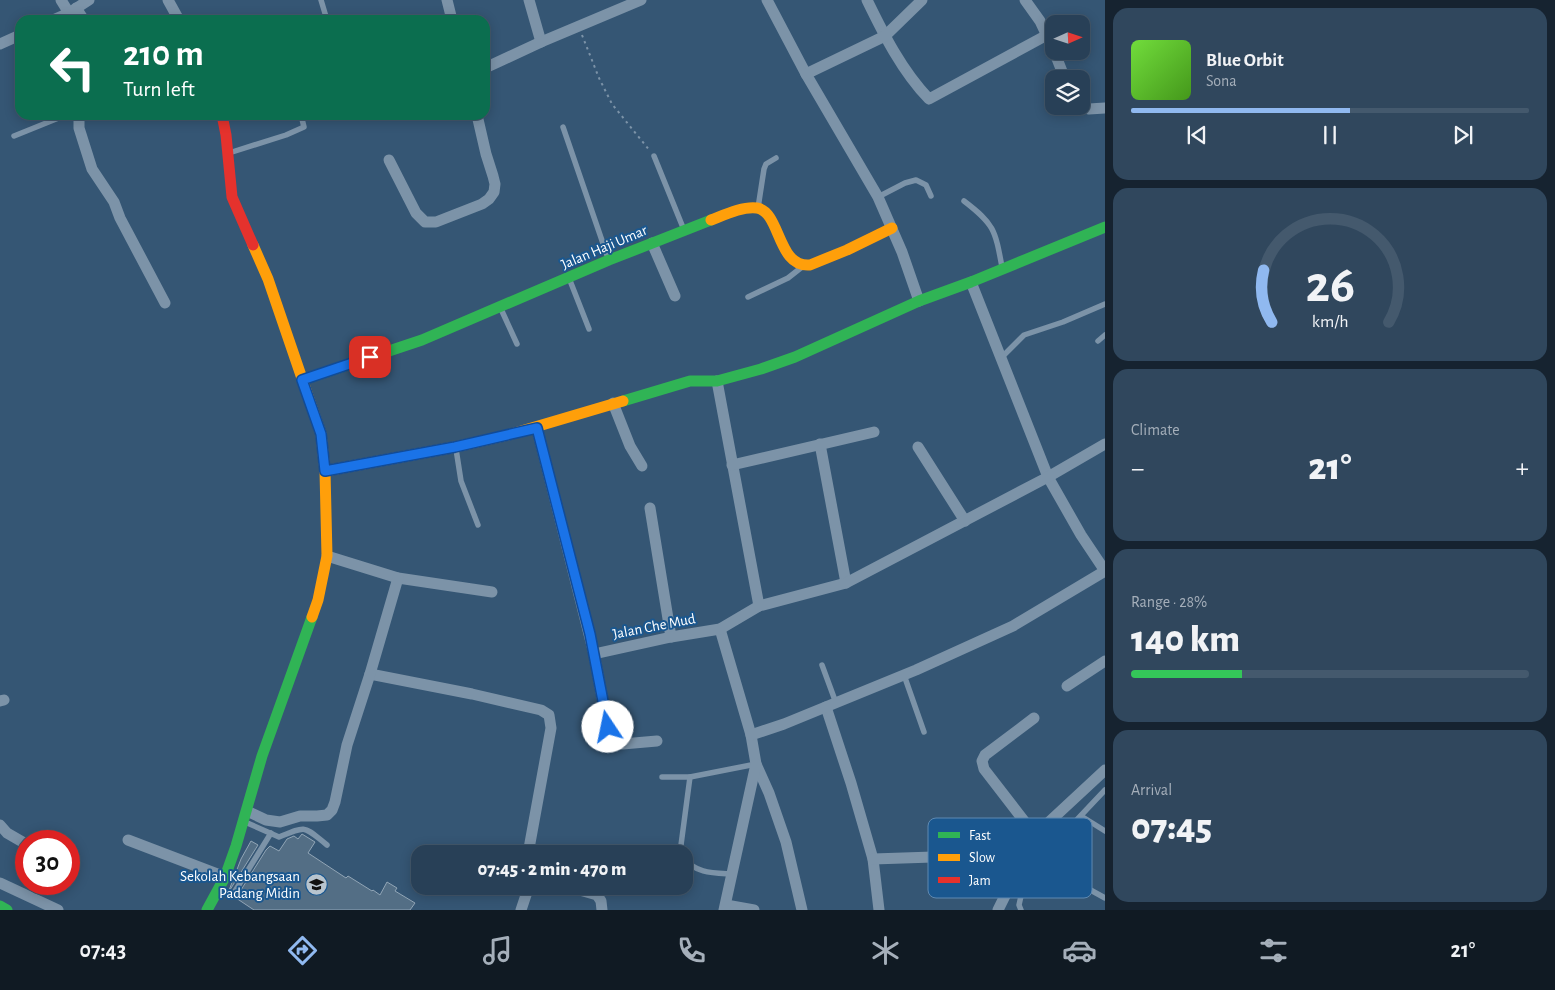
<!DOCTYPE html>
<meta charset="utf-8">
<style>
:root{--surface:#284057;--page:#30475d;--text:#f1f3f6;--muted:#a5afba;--line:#44596d;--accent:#90b9f0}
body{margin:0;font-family:"Alegreya Sans",sans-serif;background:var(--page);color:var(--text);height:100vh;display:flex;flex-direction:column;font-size:19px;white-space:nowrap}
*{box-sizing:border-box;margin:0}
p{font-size:16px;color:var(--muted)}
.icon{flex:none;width:28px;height:28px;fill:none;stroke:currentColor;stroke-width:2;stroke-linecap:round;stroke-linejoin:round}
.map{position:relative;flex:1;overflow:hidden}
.side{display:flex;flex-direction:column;gap:8px;padding:8px;background:#162330;width:450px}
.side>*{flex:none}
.hud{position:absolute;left:15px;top:15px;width:475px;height:105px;border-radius:15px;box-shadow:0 2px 12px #0003,0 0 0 1px var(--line);background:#0b6e4f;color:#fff;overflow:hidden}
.needle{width:32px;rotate:87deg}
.tools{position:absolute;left:1045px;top:15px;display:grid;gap:10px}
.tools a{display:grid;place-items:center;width:45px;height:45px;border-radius:10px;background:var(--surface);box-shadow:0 2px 12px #0003,0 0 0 1px var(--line);font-size:25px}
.speed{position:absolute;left:15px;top:830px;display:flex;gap:10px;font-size:25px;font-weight:700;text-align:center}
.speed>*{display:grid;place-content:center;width:65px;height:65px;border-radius:50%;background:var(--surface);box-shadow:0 2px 12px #0003,0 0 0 1px var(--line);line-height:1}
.speed .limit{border:8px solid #d22;background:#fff;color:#111}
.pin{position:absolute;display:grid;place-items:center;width:42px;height:42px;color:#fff;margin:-21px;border-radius:10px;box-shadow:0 2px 8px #0006}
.me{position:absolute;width:55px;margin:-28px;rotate:349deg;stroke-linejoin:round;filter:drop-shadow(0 0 4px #0008)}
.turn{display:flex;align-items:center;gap:18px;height:105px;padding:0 25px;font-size:22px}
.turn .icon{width:65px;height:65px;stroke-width:2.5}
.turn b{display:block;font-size:35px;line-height:42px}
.big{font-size:38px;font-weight:800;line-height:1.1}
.side .tile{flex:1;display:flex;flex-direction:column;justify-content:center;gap:8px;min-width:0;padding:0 18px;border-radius:15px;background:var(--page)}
.side .dial{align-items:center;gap:0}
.dial svg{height:130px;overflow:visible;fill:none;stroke:var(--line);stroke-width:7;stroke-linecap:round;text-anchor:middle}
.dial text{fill:var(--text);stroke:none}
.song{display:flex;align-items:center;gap:15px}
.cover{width:60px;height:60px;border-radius:8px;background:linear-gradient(135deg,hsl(100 70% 55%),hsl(100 70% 35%))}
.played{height:5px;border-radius:2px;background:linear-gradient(90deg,var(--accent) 55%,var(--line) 55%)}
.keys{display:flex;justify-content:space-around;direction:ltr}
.heat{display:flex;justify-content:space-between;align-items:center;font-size:28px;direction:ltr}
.charge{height:8px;border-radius:4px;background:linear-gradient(90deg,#34c759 28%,var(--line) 0)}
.trip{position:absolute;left:411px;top:845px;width:282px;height:50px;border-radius:15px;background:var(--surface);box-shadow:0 2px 12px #0003,0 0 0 1px var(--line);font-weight:800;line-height:50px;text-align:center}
.tab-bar{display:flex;height:80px;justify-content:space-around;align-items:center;background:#101a23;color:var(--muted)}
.tab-bar .icon{width:35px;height:35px}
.tab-bar .current{color:var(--accent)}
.tab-bar b{font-size:22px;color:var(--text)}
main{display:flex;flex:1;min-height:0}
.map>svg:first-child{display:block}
.building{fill:#536e85;stroke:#91a5b6}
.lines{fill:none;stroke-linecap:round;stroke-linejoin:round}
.path{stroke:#7c93a8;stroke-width:2;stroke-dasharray:2.5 4;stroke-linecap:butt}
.lane{stroke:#7c93a8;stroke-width:5.5}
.street{stroke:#7c93a8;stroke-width:11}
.fast{stroke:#30b455;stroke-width:11}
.slow{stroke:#ff9f0a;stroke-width:11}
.jam{stroke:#e5322d;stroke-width:11}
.route-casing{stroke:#114b97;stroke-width:12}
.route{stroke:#1a73e8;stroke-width:9}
.labels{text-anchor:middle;stroke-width:4;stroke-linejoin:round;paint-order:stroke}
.street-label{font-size:15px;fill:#fff;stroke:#1a578f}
.poi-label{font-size:15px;fill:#fff;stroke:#1a578f;text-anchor:end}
.key{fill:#1a578f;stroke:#5f89b1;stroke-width:1}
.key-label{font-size:14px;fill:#fff}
</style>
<main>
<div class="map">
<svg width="1105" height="910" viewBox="0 0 1105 910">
<rect width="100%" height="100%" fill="#355674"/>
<g class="building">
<path d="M302,834l13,8 -7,11 38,25 2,-2 24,15 1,-1 7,5 7,-13 10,6 -2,3 20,12 -5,7h-156l-18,-12 30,-48 4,-4 9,5 8,-12 7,-3 4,3z"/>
<path d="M251,841l7,4 -30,48 13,-34z"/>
</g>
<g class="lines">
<path class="path" d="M582,35l17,43 13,26 38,47"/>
<g class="lane">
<path d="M321,0l6,20"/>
<path d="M563,127l45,131"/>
<path d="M14,136l52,-21"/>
<path d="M229,153l57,-18 18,-8 -3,-12"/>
<path d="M654,156l30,74"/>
<path d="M878,197l27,-14 11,-3 10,5 5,11"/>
<path d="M964,201c30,23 31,28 38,66"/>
<path d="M758,208l6,-39 2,-5 10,-6"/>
<path d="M569,278l20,51"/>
<path d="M748,297l40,-19 14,-11"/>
<path d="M501,309l16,35"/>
<path d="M1098,341l7,-6"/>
<path d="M1001,358l23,-23 39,-13 42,-18"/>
<path d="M456,449l5,32 17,44"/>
<path d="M822,665l14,38"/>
<path d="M904,675l20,57"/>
<path d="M662,777h28l66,-13"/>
<path d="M1081,816l24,15"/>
<path d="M245,822l34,15c29,-12 24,-11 48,8"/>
<path d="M683,854l-2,-9 9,-68"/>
<path d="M685,858c10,16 30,15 47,16"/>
<path d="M1038,861l67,37"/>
<path d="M232,896l39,-63"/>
<path d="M1021,910l-2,-5 2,-9 17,-35 67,-71"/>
</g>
<g class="street">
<path d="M61,0l8,13"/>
<path d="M168,0l11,20"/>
<path d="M447,0l5,20"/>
<path d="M529,0l12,42"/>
<path d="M767,0l39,74 72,123 24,55 17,49"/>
<path d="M867,0c17,35 35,71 62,99l118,-64"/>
<path d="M1025,0l15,21 14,30"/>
<path d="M76,8l8,12"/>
<path d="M53,20l16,-7 20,-13"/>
<path d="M0,44l20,-9"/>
<path d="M1054,51l11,28"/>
<path d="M485,68l56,-26 100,-42"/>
<path d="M806,74l79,-38 37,-36"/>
<path d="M1080,106l9,3 16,-1"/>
<path d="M79,115v13l13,41 22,33 6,16 45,85"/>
<path d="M389,160l27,53 9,9h11l46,-18 7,-5 5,-7 1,-8 -2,-8 -7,-22 -9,-39"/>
<path d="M652,243l23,53"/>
<path d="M971,282l77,195 33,58 24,36"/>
<path d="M717,381l42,225"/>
<path d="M613,403l17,43 12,20"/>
<path d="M537,428l57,226 17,91 46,-4"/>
<path d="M820,444l26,139"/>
<path d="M918,447l47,74"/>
<path d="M732,465l142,-33"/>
<path d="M650,508l21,129"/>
<path d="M327,556l71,22 94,14"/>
<path d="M720,629l31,106 5,29 13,29 17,49 16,68"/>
<path d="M594,654l77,-17 49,-8 39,-23 87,-23 202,-106 57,-33"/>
<path d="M370,674l102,20 69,16 8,5 2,13 -23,126"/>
<path d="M1067,686l38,-25"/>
<path d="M0,701l4,-1"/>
<path d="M826,707l25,76 22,76 6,51"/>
<path d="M1034,718l-49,37 -3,6 2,8 51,66"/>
<path d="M751,735l33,-11 132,-54 97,-44 92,-55"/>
<path d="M247,811l19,9 14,2 20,-6h17l10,-1 5,-5 3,-8 12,-57 23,-71 28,-96"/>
<path d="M0,825l7,8 19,11"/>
<path d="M128,840l97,37"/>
<path d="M873,859l60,-2"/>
<path d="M0,883l58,27"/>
<path d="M566,886l31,9 4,6 1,9"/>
<path d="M726,905l28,5"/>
<path d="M521,910l8,-24"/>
<path d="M724,910l32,-146"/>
<path d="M998,910l37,-75 70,-65"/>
</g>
<g class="fast">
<path d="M302,380l120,-40 187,-80 102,-40"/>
<path d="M623,401l67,-20h27l44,-12 34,-12 124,-56 52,-19 134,-55"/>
<path d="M0,906l7,4"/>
<path d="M207,910l18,-33 11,-31 26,-90 50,-139"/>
</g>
<g class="slow">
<path d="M711,220c13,-5 32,-14 46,-12 24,4 20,60 53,57l37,-15 45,-22"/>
<path d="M253,245l15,34 53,155 4,37 2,85 -9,44 -6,17"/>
<path d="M325,471l130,-24 53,-12 115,-34"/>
</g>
<path class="jam" d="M222,115l4,20 6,62 21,48"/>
</g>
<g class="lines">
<defs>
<path id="route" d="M370,357l-68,23 19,54 4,37 130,-24 82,-19 53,206 18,93"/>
</defs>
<use href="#route" class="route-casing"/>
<use href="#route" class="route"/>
</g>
<defs>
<symbol id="school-disc" viewBox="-11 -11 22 22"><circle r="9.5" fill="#b8c4ce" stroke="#1a578f"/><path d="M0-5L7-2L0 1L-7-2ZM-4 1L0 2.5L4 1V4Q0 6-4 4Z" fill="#111"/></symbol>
</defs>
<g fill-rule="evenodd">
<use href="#school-disc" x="304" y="872" width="25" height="25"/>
</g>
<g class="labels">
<g class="street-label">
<text transform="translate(604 247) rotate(-23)" y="5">Jalan Haji Umar</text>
<text transform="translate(654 626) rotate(-11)" y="5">Jalan Che Mud</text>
</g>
<g class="poi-label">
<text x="300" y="881">Sekolah Kebangsaan<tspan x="300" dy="17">Padang Midin</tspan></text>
</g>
</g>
<rect x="928" y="818" width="164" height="80" rx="8" class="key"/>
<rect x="938" y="832" width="22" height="6" fill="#30b455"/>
<rect x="938" y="854" width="22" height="7" fill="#ff9f0a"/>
<rect x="938" y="877" width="22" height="6" fill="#e5322d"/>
<g class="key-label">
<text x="969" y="840">Fast</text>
<text x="969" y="862">Slow</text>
<text x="969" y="885">Jam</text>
</g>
</svg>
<div class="tools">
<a><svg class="needle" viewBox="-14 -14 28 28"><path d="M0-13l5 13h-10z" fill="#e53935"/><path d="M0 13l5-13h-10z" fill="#a5afba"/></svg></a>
<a><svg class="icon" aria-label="layers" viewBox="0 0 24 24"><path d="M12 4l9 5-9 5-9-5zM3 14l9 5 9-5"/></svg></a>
</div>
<div class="speed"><div class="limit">30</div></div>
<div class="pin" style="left:370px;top:357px;background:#d93025"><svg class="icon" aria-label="arrive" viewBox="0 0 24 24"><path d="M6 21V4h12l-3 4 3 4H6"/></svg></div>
<svg class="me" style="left:608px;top:727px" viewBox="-20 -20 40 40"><circle r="19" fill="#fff"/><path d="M0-13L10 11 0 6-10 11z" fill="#1a73e8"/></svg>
<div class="trip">07:45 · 2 min · 470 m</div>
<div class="hud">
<div class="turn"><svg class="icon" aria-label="left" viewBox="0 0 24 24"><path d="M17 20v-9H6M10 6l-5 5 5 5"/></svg><div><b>210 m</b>Turn left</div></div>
</div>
</div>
<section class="side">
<div class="tile">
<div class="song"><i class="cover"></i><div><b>Blue Orbit</b><p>Sona</p></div></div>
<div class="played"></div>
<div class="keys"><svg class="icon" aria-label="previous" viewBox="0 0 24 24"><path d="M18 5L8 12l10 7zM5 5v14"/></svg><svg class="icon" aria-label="pause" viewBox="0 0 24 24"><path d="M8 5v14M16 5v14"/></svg><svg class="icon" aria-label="next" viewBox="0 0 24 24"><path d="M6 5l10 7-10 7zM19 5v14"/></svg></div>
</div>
<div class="tile dial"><svg viewBox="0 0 100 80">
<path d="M14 69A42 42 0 1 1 86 69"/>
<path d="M14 69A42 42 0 0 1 9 37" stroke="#90b9f0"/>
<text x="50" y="56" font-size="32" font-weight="700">26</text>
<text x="50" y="72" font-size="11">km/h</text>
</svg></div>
<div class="tile"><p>Climate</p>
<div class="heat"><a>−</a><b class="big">21°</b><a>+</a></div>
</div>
<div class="tile"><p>Range · 28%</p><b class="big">140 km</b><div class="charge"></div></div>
<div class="tile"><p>Arrival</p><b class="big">07:45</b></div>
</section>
</main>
<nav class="tab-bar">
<b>07:43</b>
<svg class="icon current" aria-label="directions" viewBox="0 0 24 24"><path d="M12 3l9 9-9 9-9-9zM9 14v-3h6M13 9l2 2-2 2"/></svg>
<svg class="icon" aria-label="music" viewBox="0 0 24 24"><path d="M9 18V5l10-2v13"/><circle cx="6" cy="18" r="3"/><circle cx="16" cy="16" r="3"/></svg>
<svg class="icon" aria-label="phone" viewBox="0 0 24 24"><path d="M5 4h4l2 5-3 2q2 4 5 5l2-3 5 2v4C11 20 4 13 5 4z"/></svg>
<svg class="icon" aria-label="climate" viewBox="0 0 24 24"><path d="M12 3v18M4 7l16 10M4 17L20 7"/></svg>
<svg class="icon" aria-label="car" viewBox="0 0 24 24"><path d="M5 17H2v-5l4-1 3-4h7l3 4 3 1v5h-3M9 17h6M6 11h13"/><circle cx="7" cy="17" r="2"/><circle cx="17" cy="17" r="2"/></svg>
<svg class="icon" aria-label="filters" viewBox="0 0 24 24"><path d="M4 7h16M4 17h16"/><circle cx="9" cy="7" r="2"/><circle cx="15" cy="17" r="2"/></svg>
<b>21°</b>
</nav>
